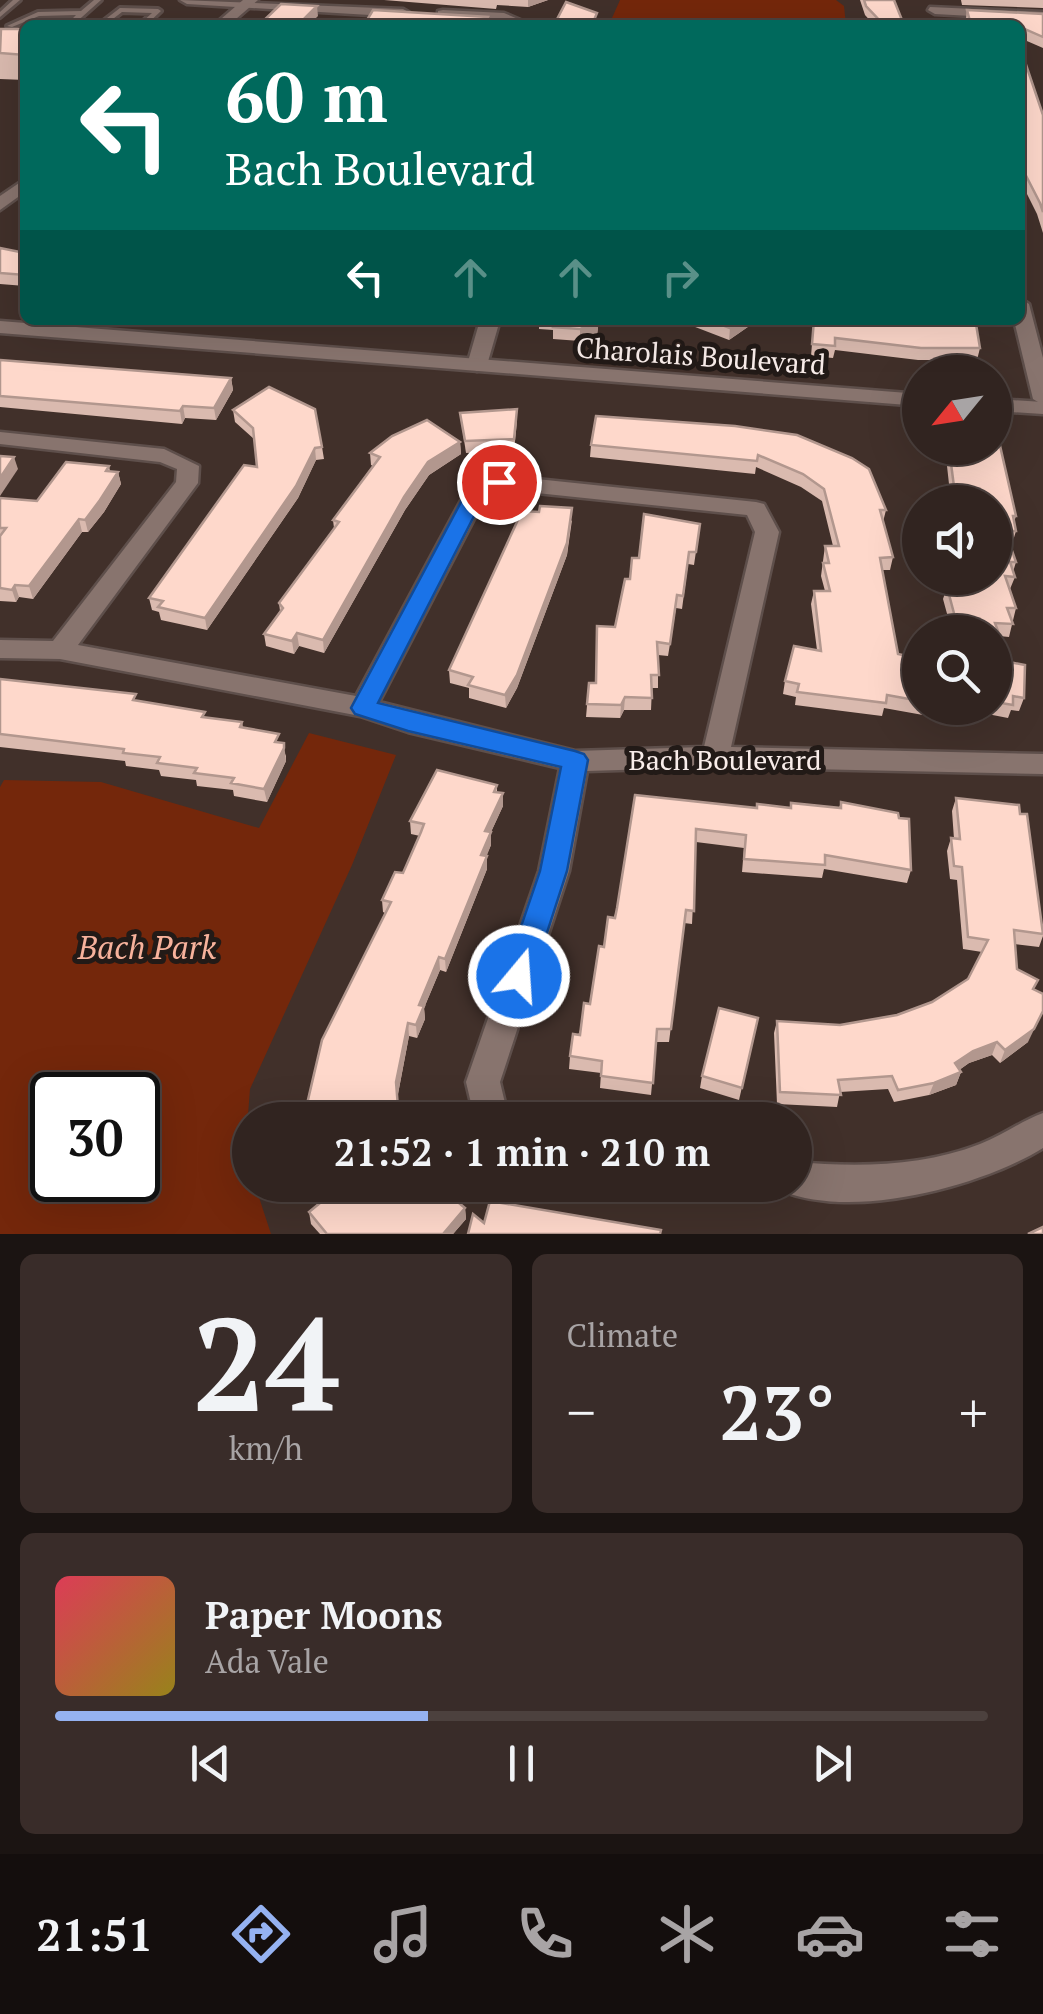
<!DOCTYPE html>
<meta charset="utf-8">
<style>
:root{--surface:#312420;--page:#392c29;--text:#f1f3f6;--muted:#a8a4a5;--line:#4c413e;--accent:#95b2f1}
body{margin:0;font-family:"PT Serif",serif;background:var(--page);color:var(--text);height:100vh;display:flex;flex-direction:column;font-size:38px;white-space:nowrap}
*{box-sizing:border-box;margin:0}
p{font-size:32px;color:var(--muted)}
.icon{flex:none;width:55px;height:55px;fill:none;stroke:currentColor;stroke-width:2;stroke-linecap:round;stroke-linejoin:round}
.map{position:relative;height:1234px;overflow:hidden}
.details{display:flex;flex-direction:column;gap:20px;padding:20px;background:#1b1412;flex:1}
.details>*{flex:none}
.guide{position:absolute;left:20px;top:20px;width:1005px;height:305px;border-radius:15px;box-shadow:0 10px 40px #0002,0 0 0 2px var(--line);background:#00695c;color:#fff;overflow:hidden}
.needle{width:65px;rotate:240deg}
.tools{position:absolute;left:902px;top:355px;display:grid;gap:20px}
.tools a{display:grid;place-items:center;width:110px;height:110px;border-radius:50%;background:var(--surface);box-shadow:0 10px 40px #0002,0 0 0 2px var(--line);font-size:50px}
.speed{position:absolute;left:30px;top:1072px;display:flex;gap:20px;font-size:50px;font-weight:700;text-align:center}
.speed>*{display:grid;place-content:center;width:130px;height:130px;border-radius:50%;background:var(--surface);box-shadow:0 10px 40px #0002,0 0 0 2px var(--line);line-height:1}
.speed .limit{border:5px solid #111;border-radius:15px;background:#fff;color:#111}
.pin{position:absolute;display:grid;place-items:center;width:85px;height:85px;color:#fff;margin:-42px;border:5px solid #fff;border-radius:50%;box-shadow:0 2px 10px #0007}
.me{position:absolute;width:110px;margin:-55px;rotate:18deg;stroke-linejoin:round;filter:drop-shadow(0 0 8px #0008)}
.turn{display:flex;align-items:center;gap:35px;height:210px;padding:0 40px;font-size:45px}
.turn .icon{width:130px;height:130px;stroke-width:2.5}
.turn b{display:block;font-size:70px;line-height:85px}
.lanes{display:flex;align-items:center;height:95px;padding:0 40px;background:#0003;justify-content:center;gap:50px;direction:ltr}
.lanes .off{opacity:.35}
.big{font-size:75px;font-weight:700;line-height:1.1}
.details .widget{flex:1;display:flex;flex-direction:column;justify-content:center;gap:15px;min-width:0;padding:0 35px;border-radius:15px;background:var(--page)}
.details .dial{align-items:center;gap:0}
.dial b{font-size:130px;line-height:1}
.song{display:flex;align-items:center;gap:30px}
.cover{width:120px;height:120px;border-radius:15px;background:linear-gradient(135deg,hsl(350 70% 55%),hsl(50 70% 35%))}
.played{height:10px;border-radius:5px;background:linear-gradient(90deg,var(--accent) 40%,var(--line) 40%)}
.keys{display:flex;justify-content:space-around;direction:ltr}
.heat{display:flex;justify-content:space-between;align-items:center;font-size:55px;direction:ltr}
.details .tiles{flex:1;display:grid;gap:20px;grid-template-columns:1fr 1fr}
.widget:last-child{grid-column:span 2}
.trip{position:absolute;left:232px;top:1102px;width:580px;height:100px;border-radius:50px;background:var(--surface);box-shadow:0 10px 40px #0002,0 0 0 2px var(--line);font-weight:700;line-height:100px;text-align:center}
.menu{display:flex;height:160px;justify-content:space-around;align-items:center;background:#140e0d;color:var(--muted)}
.menu .icon{width:70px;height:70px}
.menu .selected{color:var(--accent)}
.menu b{font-size:45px;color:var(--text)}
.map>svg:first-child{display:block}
.green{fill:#74270b;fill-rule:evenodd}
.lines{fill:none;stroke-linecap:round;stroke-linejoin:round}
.lane-casing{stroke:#5e4f4b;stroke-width:6}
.street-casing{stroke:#5e4f4b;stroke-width:5}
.secondary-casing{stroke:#5e4f4b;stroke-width:5}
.lane{fill:#88746e;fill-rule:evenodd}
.street{fill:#88746e;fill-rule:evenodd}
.secondary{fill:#88746e;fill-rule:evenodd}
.wall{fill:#dabaaf}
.shaded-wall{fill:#b2978e}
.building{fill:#fed8cb;stroke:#b2978e;stroke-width:2.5}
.route{fill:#1a73e8;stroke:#114b97;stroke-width:2.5}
.labels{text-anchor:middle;stroke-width:10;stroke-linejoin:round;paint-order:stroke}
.street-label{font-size:28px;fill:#f9edea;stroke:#221a17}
.near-park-label{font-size:32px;font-style:italic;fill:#f7b29c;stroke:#221a17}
</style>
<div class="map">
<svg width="1043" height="1234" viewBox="0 0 1043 1234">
<rect width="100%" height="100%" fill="#41302a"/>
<g class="green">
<path d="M620,0h216l8,6 2,19h-254l-45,-5 65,-2z"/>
<path d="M309,733l87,22 -44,110 -102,224 -5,65 5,31h5l16,49h-271v-447l4,-7 97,2 158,46zM52,1095h86v85h-86z"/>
</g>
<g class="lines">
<defs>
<g id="lane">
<path d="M13,0h7l-20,17v-5z"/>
<path d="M94,0h7l-28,25h-7l10,-10 -37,1 -27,11 -5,-1 31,-14 43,-1z"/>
<path d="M120,8l38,1 3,2 -15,14h-7l13,-12 -30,-1 -17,13h-7z"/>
</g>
<g id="street">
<path d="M180,0l223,9 7,4 -7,4 -216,-13z"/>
<path d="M930,7l113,5v8l-108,-6 -7,-4z"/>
<path d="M443,10l61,3 28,12 -94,-8v-6z"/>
<path d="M1020,298l9,6 14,54v47l-10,-6 -19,-79h6z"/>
<path d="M480,320h20l-13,45 -10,6 -10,-6z"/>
<path d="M0,432l164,17 35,17 -1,17 -120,162 278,51 115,-214 28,-7 257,27 8,2 15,28 -48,215 312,7v20l-328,-7 -128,4 -18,100 -69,211 9,38h-34l-9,-38 73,-211 21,-103 -152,-36 -48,-16 -300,-57 -60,-1v-18l53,1 123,-159 1,-13 -17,-7 -160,-18zM499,489l248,26 8,17 -51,215 -129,4 -196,-49 109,-210z"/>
<path d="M1043,1113v35c-63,39 -189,72 -261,43l-2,-6h15v-23c62,5 126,5 185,-18 22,-8 41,-23 63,-31z"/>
</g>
<g id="secondary">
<path d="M243,0h15l-29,25h-15z"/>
<path d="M25,179v13l-25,18v-14z"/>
<path d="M0,321l920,73v12l-920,-73z"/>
<path d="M995,399l48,3v12l-48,-3z"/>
</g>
</defs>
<use href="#lane" class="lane-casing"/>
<use href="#street" class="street-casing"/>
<use href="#secondary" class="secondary-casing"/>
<use href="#lane" class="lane"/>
<use href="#street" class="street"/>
<use href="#secondary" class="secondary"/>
</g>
<g class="wall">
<path d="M384,0h164l-20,7 -31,-2 -1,4z"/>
<path d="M860,0h34l10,25h-30l-9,-10z"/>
<path d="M961,0h82v8l-81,-3z"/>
<path d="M967,10l76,4v34l-23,-10v-13h-53l-1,-6z"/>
<path d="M25,29v51l-25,-1v-49z"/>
<path d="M1020,47l23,68v118l-6,-19 -17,-34z"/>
<path d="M0,248l25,5v33l-25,-2z"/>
<path d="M409,320h37l-1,3 -9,1z"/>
<path d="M539,320h60l-2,15 -17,6 -27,-2v-9l-14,-1z"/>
<path d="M677,320h79l-1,2 -26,18z"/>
<path d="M814,320l166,28 -3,12h-59l-83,-10 -2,8 -22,-2z"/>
<path d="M0,360l231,18 2,12 -17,30 -31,-2 -3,6 -182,-17z"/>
<path d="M233,410l89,37 2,12 -8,1 -18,38 -91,132 -46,-10 -2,-8 -7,-2 -3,-12 108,-131 -3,-28 -19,-17z"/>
<path d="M460,413l57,8 -3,30 -48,2z"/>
<path d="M735,426l151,84 -3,12 10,35 -3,13h-8l16,84 22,5v49h5l-2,7 -39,-7 -2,8 -87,-11 1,-8 -13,-3 2,-13 32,-31 -6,-46 3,-13h11l-4,-15 4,-30h8l-11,-45 -21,-14 -45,-20 -1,7 -165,-17 1,-12z"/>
<path d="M460,442l1,12 -32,21 -24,35 -81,143 -25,-7 -5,8 -28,-8 -2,-12 16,-23 -1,-8 55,-75 -1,-8 40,-54 -2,-1 -1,-12z"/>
<path d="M945,448h50l21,68 -2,6 2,9 -4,13h-2l6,18 -3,10 2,5 -5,12 6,19 -7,29 -10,-1 25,62 -5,13 -8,-1 -3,8 -31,-6 -1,6 -48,-10h67v-76h-43l-9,-33 4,-12h8l-2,-9h42v-76h-44z"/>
<path d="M109,466l1,5 8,1 3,12 -17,28 -16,20h-6l-49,67 -14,-2 -3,5 -16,-1v-103l37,3z"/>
<path d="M572,520l-5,35 -50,133 -11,20 -37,-10v-10l-19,-5 -1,-13z"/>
<path d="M700,524l-6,41 -6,-1 -6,45 -6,-1 -8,48 -10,-1v33h-6l-1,22h-27l-4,8 -34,-1 3,-34h6l44,-125z"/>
<path d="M0,679l138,22 68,17 36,4 1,6 37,15 6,13v5l-19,41 -33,-6 -1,-6 -36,-4 -1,-6 -35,-4 -2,-6 -33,-4 -1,-5 -125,-14z"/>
<path d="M497,785v7l6,1v13l-12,26v13l-5,11 1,13 -41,103 -6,-2 -16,38 1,11 -8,19 -8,-2 -11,58 -91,10 78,-191 -2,-1 -1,-12 21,-27 17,-37 -9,-2 -1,-13z"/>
<path d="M635,795l121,13h34l1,-5 48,5 2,-6 70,68 -4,13 -83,-14 -2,9 -80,-6 2,-24 -48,-6 -4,82 -8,-1 -15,119h-13l-5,53 -51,-7 1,-15 -32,-4 1,-13 20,-52 14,-57 13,-39z"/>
<path d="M956,798l87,131v7l-4,11 -24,-3 2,25 17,20 -6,53 -28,21 -8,-8 -23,8 -10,7 2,2 -5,13 -27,10 -35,7 -6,-13 -48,3 -3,15 -60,-3 -3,-71 3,-12 63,4 57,-10 35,-13 36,-23 14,-27 -19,-3 -6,-69 -7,-1 -3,-28 4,-13 3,1 -2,-28z"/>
<path d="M758,1018l-19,82 -39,-12 2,-12z"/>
<path d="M465,1208l1,11 -13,15h-133l-9,-10 -2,-12z"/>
</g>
<g class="shaded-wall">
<path d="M528,0h20l-20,7z"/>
<path d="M317,6l1,10 -9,9h-11z"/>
<path d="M436,320h10l-1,3 -9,1z"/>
<path d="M599,320l-2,15 -17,6v-12z"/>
<path d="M743,320h13l-1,2 -26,18 1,-12z"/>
<path d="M231,378l2,12 -17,30 -2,-12z"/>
<path d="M183,406l2,12 -3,6 -2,-13z"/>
<path d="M460,442l1,12 -32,21 -24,35 -81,143 -1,-13 81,-143 24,-35z"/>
<path d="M315,448l1,12 -18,38 -91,132 -2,-12z"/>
<path d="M14,457l4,12 -18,27v-18z"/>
<path d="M118,472l3,12 -17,28 -16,20 -3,-12z"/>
<path d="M572,508l-5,47 -50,133 -11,20 -1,-13z"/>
<path d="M79,519l3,13 -49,67 -4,-13z"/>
<path d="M15,585l4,12 -3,5 -4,-12z"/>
<path d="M297,633l2,13 -5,8 -2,-13z"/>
<path d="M625,697l-1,13 -4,8 1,-13z"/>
<path d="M284,743l2,18 -19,41 -3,-13z"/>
<path d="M503,793v13l-12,26v13l-9,23 -1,-13 4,-24z"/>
<path d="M487,856v13l-41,103 -1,-13z"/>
<path d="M439,957l1,13 -16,38 1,11 -8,19 -1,-13 3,-20z"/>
<path d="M1043,1011l-15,31 -28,21 5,-13z"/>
<path d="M408,1023l1,13 -11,58 -2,-12z"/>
<path d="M997,1042l-5,13 -23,8 -18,13 4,-13 18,-12z"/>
<path d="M961,1072l-5,13 -27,10 5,-12z"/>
<path d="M465,1208l1,11 -13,15h-10z"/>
</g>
<g class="building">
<path d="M864,0h30l10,25h-20l-18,-19z"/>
<path d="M566,2l31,11 -5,12h-38z"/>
<path d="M281,4l36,2 -19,19h-39z"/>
<path d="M373,10l115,7 -4,8h-120z"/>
<path d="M967,10l76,4v23l-23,-10v-2h-49z"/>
<path d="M1,29h24v26l-25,-2z"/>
<path d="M1020,47l23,68v97l-3,-9 -20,-39z"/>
<path d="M0,248l25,5v22l-25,-2z"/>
<path d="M555,320h43l-1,3 -17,6 -27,-2z"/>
<path d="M709,320h34l-13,8z"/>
<path d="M814,320h114l48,4 4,24h-59l-86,-10v8l-23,-2z"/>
<path d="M0,360l231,18 -17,30 -31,-2 -3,5 -180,-15z"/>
<path d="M269,387l46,22 7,38 -7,1 -19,38 -91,132 -47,-11 5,-6 -14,-3 95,-133 13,2 -4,-39 -20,-18z"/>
<path d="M517,409l-3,30 -49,2 -5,-28z"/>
<path d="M596,416l139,10 62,9 55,23 17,11 17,41h-6l13,47 -13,1 18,96 22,5v42l-33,-6 -1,8 -89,-11 2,-8 -14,-3 9,-35 27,5 -7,-60h16l-7,-28h6l-4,-17h14l-15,-57 -21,-15 -45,-19 -1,6 -166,-16z"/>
<path d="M427,420l33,22 -32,20 -24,35 -81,143 -26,-7 -5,8 -28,-7 19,-26 -4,-5 60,-81 -6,-2 47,-63 -10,-4 22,-17z"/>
<path d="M995,428h1l20,88h-3l3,15h-11l11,31h-6l5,15 -10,-1 11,32h-9l6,16 -18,-1 14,39 16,3 -1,33 -11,-2v9l-18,-3v-70h-36l-12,-45h15l-2,-9h35v-76h-39l-7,-54h46z"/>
<path d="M0,456l14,1 -14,21z"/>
<path d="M66,462l43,4 -3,5 12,1 -18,28 -15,20 -6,-1 -50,67 -14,-1 -3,5 -12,-2v-52l6,-8h-6v-30l37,3z"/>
<path d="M540,506l32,2 -5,35 -50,132 -12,20 -37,-10 5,-8 -24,-7 73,-159 17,1z"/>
<path d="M644,514l56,10 -4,28h-7l-6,44 -6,-1 -7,49 -13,-2 2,33h-8l1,23 -27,-1 -4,8 -34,-1 2,-21h7l1,-57 18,1 10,-48h5l2,-21h7z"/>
<path d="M0,679l136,15 -3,6 72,12 -3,5 40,5 -2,5 39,7 -4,8 9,1v5l-20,41 -33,-6 3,-5 -40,-5 3,-5 -40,-5 3,-6 -37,-4 1,-4 -124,-15z"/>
<path d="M437,770l60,15 -3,7 9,1 -18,38 6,1 -10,23 6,1 -42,103 -6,-2 -20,48 5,1 -8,19 -8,-2 -12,59 3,38h-116v-13l24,-3 15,-64 69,-138 -9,-2 13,-28 8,1 18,-41 3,-8 -14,-3z"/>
<path d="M635,795l122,13v-4l34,4v-5l50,5v-6l57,11 1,5 10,1 2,51 -86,-15v10l-81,-6 2,-24 -50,-6 -2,82 -8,-1 -15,119h-14l-4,54 -52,-7 1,-15 -32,-5 3,-22 7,1 4,-32 6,1 9,-58 5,1 4,-30 7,1 2,-10z"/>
<path d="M956,798l63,7 1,9h7l16,120 -29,-4 3,39 21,11 -5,9 10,5v17l-9,18 -29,21 -8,-8 -24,9 -18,12 6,9 -27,11 -36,7 -6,-14 -54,4 3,15 -61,-3 -3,-71 63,4 57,-10 35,-13 36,-23 20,-39 -20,-3 -6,-70 -8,-1 -3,-28 9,1z"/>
<path d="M719,1008l39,10 -16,70 -40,-12z"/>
<path d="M342,1185h95l28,23 -22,26h-116l-18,-22z"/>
<path d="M490,1201l171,29 -1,4h-192l5,-20 11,9z"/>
<path d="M1043,1227v7h-15z"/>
</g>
<path class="route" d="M499,476l10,6 -22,9 -109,212 197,48 9,3 4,6 -21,111 -34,105 -4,9 -10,4 -11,-4 -4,-9 36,-105 21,-104 -153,-36 -53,-17 -4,-6 118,-221 3,-4z"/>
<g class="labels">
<g class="street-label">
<text transform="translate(701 356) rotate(4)" y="10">Charolais Boulevard</text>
<text x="725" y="770">Bach Boulevard</text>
</g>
<g class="near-park-label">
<text x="147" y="959">Bach Park</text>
</g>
</g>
</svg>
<div class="tools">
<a><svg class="needle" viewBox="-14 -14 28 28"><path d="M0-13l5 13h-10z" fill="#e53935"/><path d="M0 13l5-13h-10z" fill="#a8a4a5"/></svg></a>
<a><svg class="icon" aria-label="sound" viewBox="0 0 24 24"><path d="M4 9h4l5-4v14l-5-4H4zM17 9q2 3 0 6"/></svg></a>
<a><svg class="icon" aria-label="search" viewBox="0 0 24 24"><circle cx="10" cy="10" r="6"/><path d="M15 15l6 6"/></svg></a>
</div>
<div class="speed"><div class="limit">30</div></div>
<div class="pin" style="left:499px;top:482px;background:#d93025"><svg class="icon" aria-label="arrive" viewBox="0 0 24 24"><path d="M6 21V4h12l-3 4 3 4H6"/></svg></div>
<svg class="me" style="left:519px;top:976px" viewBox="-20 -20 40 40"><circle r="17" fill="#1a73e8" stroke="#fff" stroke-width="3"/><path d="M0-11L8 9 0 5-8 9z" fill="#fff"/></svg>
<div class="trip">21:52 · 1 min · 210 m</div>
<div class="guide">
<div class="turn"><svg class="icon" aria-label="left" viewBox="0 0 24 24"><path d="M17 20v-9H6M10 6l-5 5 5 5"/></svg><div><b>60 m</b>Bach Boulevard</div></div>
<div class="lanes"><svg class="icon" aria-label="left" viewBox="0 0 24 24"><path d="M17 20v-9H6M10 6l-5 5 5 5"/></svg><svg class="icon off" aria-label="ahead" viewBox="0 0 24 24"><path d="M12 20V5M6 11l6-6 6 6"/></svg><svg class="icon off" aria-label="ahead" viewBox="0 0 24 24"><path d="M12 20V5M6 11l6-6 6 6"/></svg><svg class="icon off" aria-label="right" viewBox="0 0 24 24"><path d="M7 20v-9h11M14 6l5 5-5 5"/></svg></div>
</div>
</div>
<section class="details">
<div class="tiles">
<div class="widget dial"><b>24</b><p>km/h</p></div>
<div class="widget"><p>Climate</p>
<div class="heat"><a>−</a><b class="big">23°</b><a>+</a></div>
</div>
<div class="widget">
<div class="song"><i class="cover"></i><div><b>Paper Moons</b><p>Ada Vale</p></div></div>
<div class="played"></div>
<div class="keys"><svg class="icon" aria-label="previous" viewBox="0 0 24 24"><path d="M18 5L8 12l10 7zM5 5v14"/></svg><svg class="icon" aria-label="pause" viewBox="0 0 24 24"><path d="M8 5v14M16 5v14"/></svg><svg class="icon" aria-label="next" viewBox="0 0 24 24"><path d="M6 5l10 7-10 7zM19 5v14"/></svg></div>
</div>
</div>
</section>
<nav class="menu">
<b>21:51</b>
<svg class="icon selected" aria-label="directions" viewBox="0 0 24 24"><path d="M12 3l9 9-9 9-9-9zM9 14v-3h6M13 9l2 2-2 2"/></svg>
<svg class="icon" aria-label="music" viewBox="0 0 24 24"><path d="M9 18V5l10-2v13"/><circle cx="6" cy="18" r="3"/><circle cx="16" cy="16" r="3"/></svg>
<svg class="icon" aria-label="phone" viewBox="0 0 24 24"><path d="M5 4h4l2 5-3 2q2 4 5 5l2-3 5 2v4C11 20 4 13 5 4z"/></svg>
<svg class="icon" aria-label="climate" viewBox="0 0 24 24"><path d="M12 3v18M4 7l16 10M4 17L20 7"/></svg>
<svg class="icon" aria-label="car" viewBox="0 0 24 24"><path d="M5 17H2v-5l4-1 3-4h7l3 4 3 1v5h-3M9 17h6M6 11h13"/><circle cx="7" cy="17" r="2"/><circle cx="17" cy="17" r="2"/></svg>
<svg class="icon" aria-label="filters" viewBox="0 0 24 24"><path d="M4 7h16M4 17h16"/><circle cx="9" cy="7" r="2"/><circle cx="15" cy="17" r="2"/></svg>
</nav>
